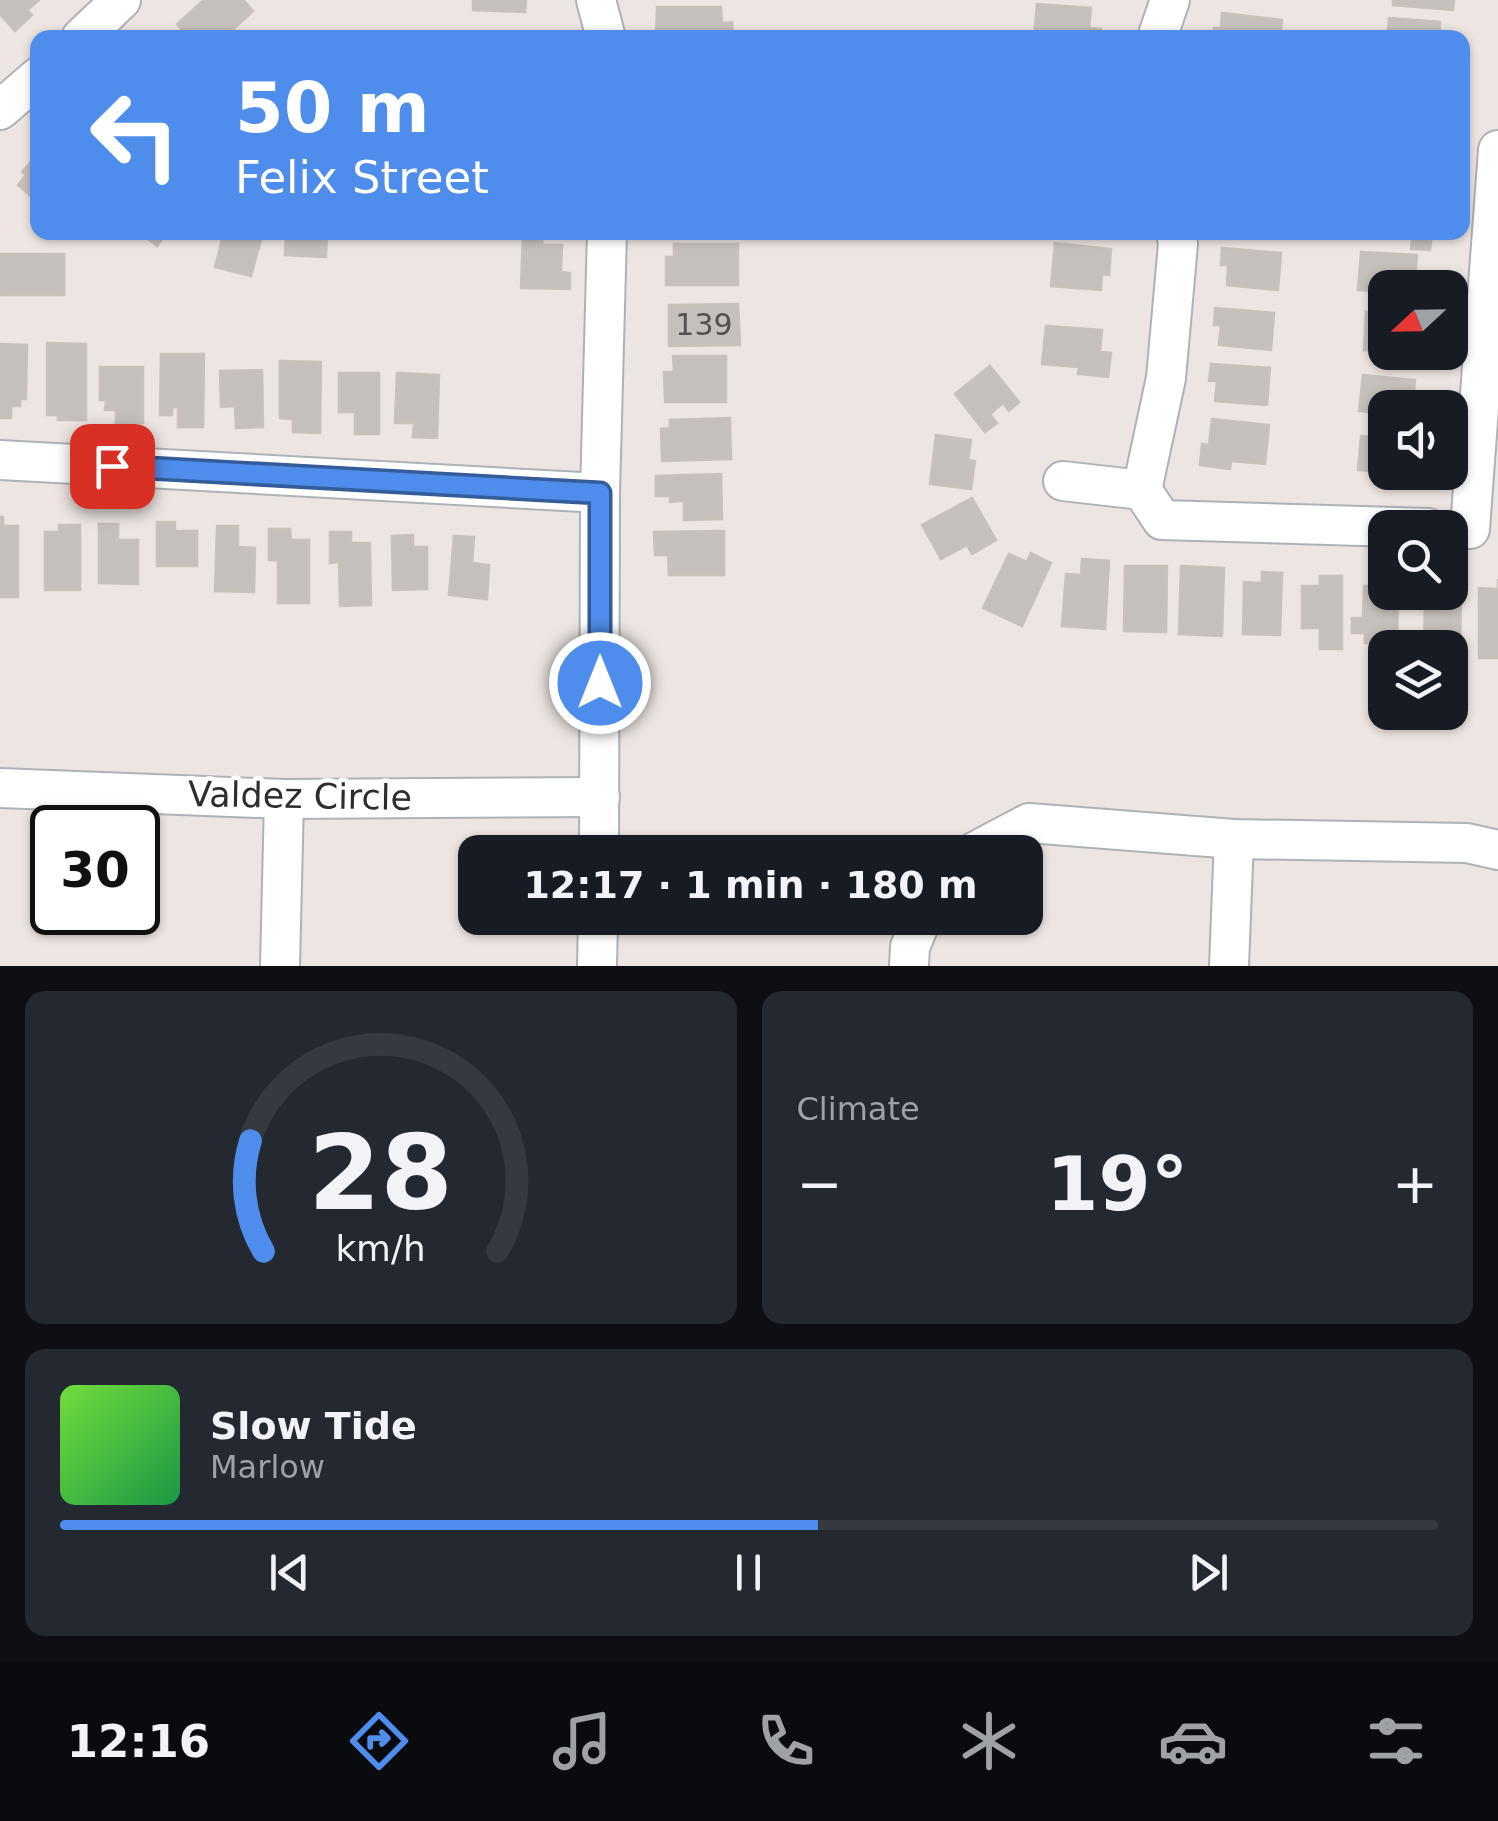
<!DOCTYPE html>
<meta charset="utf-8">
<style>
:root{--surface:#171b24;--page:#242831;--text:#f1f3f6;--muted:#9ea1a6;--line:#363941;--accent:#4f8dec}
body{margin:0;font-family:"DejaVu Sans",sans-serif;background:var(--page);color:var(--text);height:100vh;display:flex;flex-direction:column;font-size:38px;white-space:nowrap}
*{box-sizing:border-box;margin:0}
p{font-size:32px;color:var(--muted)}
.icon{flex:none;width:55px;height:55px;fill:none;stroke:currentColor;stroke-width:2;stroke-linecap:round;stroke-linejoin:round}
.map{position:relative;height:966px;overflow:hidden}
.panel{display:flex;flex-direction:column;gap:25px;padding:25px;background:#0d0f14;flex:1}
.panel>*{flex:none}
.guide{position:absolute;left:30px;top:30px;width:1440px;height:210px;border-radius:20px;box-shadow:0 2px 8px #0004;background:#4f8dec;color:#fff;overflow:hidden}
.needle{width:65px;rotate:248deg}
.tools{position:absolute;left:1368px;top:270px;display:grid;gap:20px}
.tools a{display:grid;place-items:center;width:100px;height:100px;border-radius:20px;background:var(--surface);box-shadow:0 2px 8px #0004;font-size:50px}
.speed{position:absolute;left:30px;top:805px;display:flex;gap:20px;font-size:50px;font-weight:700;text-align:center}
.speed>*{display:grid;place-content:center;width:130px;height:130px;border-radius:50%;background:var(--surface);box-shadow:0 2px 8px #0004;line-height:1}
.speed .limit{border:5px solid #111;border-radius:15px;background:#fff;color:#111}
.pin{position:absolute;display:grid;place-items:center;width:85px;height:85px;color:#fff;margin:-42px;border-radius:20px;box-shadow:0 5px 15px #0006}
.me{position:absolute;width:110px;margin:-55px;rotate:0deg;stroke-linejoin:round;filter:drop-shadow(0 0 8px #0008)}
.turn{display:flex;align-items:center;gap:35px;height:210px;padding:0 40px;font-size:45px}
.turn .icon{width:130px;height:130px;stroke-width:2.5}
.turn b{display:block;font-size:70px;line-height:85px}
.big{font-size:75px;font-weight:600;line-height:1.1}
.panel .tile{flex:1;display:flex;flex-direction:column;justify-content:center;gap:15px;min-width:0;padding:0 35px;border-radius:20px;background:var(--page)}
.panel .dial{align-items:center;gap:0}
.dial svg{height:260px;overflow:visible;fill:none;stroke:var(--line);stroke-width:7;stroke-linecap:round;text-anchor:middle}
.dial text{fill:var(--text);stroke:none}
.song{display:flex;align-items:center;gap:30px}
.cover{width:120px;height:120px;border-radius:15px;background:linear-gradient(135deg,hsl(100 70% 55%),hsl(140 70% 35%))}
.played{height:10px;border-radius:5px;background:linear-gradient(90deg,var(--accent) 55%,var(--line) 55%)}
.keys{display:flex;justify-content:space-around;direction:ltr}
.heat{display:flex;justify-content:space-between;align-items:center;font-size:55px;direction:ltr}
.panel .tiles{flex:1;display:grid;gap:25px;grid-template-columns:1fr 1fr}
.tile:last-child{grid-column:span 2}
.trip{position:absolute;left:458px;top:835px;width:585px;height:100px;border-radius:20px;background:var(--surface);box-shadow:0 2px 8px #0004;font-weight:600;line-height:100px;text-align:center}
.menu{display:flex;height:160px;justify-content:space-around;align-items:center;background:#090b0e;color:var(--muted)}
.menu .icon{width:70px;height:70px}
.menu .selected{color:var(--accent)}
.menu b{font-size:45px;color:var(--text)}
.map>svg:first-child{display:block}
.building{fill:#c6c0bc;stroke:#c9c0ba;stroke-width:2.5}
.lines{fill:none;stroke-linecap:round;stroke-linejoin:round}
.minor-casing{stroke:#adb2b8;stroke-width:42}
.minor{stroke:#fff;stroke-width:38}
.route-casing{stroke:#335c99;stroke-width:25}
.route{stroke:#4f8dec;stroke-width:18}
.labels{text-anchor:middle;stroke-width:9;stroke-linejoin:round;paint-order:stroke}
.number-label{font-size:30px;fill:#535251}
.street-label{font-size:35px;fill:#2d2d2d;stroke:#fff}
</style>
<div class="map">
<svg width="1498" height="966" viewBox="0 0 1498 966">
<rect width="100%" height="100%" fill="#ede5e1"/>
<g class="building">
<path d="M0,0h39l-12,10 5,5 -17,16 -15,-17z"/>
<path d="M204,0h39l10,11 -29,27h-25l-4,-5 -6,5 -12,-14z"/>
<path d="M473,0h53l-1,12 -52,-2z"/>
<path d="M1393,0h61l-1,10 -60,-5z"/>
<path d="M1037,4l54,4 -2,20 12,1v9h-67z"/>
<path d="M657,7h64l1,16 10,-1 1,16 -77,-2z"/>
<path d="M1222,13l60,7 -2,18h-67l1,-10h7z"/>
<path d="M1389,18l51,4 -1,16h-52z"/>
<path d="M38,154v48l-20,-17 8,-10 -4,-3z"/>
<path d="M139,232h28l-10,14z"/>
<path d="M224,232h24l14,4 -11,40 -36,-9z"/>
<path d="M286,232h41l-1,25 -41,-2z"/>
<path d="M523,232h20l-1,13h20l-1,27 9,1v16l-49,-1z"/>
<path d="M1380,232h52l-2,18 -19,-1 1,-10 -32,-2z"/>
<path d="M1055,243l56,6 -2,26 -7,-1 -1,16 -50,-4z"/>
<path d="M674,244h64v41h-72v-28h8z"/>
<path d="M1222,248l59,5 -3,37 -51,-5 1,-20h-7z"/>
<path d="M1361,252l56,3 -2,22 11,1v10h-41v4l-27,-2z"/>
<rect x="0" y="254" width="64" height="41"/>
<path d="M738,304l2,41 -71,1v-41z"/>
<path d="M1215,308l59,5 -3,37 -52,-5 2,-20h-7z"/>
<path d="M1366,312l19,1v39l-21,-2z"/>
<path d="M1046,326l56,4 -2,22 11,1 -3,24 -30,-3 1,-7 -37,-3z"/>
<path d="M47,343l39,1v76h-28v-5h-11z"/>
<path d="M0,344l27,1 -1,54h-6v7h-9v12h-11z"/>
<path d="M1398,352h33l-1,10 -30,-2 1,-7z"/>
<path d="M161,354h43l-1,73h-25v-20h-6v8h-12z"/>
<path d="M673,356h53v46h-61l-1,-30h10z"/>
<path d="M280,361l41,1 -1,71 -27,-1v-13l-13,-1z"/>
<path d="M1211,364l59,4 -3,37 -52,-4 2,-20h-8z"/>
<path d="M990,366l29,36 -10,9 -6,-8 -13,11 7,9 -12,9 -30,-38z"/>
<path d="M100,367h43v56h-27v-13h-11l1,-10h-6z"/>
<path d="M262,370l1,57 -27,1 -1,-22 -14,1 -1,-36z"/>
<path d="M339,373h40v61h-24v-22h-16z"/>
<path d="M397,373l42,2 -2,63 -24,-1 1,-14h-19z"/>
<path d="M1363,375l52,5 -2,20h7l-1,8h-34v6l-26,-3z"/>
<path d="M730,418l1,41 -69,2 -1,-32 9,-1v-8z"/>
<path d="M1212,419l57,6 -4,39 -34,-3 -1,8 -30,-4 2,-21 7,1z"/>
<path d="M936,435l35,5 -3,20 7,1 -4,28 -41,-5z"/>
<path d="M1361,436l24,2v34l-27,-2z"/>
<path d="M721,474l1,45 -38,1v-19l-14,1v-6h-14v-20z"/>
<path d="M972,498l24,42 -24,14 -5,-9 -26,14 -19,-34z"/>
<path d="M0,517h3v9h15v71h-18z"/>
<path d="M157,522h18v9h22v35h-40z"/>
<path d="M99,524h19v16h20v44l-39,-1z"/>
<path d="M59,525h21v65h-35v-58h14z"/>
<path d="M217,526h21v21l17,1 -1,44 -39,-1z"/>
<path d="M269,529h21l1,11h18v63h-31v-43h-9z"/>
<path d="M724,531v44h-55l-1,-20h-13l-1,-23z"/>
<path d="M330,532h21v11h19l1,62 -31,1 -1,-44 -9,1z"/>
<path d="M413,535v12h14v42l-34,1 -1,-54z"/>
<path d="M454,536l20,1 -2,26 17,2 -2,34 -38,-4z"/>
<path d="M1031,553l20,10 -29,63 -39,-18 26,-54 18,8z"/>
<path d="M1082,559l27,2 -4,68 -43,-3 4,-52 15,1z"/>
<path d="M1125,566h42l-1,66 -42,-1z"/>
<path d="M1181,566l43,2 -2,68 -43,-2z"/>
<path d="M1262,572l20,1 -2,62 -37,-1 1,-52 18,1z"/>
<path d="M1382,575h3v17h13l-1,52 -32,-1v-10h-13v-15h11l1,-32h18z"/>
<path d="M1320,576h22v73h-22v-21h-18v-42h18z"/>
<path d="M1498,579v79h-19v-70l19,1z"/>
<path d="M1450,588h11l-1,58 -36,-1 1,-43h14v-10h11z"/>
</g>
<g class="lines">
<defs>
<g id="minor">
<path d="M596,0l10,38"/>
<path d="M81,38l40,-38"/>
<path d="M1157,38l13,-38"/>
<path d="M0,110l38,-33"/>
<path d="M0,460l600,33"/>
<path d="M1063,481l79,9 20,30 266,8"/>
<path d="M1142,490l24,-112 12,-134 -2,-12"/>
<path d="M1470,529l28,-379"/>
<path d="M0,788l284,11 316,-2"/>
<path d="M599,852l1,-359 7,-261"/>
<path d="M974,852l55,-29 205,16 233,4 31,7"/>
<path d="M280,966l4,-167"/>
<path d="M597,966l1,-48"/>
<path d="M909,966l1,-19 12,-29"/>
<path d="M1229,966l5,-127"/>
</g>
</defs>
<use href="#minor" class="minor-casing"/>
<use href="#minor" class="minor"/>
</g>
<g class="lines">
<defs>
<path id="route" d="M112,466l488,27v190"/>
</defs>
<use href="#route" class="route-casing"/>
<use href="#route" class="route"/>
</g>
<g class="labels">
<g class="number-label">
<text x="704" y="335">139</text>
</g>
<g class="street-label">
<text transform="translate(300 796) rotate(1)" y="12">Valdez Circle</text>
</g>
</g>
</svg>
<div class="tools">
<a><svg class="needle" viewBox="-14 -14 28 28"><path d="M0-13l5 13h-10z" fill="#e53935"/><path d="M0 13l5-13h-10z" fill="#9ea1a6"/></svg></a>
<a><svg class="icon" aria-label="sound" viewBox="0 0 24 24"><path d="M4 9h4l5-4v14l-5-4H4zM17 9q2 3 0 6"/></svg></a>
<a><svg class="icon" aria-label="search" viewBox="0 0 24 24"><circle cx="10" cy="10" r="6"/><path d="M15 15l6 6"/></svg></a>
<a><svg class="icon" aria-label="layers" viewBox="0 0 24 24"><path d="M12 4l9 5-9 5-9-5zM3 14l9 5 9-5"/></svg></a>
</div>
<div class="speed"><div class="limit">30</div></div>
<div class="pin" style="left:112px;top:466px;background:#d93025"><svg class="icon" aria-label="arrive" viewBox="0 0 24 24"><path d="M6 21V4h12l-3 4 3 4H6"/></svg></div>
<svg class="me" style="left:600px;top:683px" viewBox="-20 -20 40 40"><circle r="17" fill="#4f8dec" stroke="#fff" stroke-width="3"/><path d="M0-11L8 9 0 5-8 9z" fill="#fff"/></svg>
<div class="trip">12:17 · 1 min · 180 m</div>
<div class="guide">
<div class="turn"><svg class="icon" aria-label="left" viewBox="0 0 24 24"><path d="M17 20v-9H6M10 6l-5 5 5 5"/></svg><div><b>50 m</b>Felix Street</div></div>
</div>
</div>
<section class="panel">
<div class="tiles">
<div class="tile dial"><svg viewBox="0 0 100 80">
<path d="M14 69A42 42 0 1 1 86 69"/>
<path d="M14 69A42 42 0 0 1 10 35" stroke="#4f8dec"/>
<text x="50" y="56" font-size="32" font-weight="700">28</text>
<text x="50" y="72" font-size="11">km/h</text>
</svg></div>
<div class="tile"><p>Climate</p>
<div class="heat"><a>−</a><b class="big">19°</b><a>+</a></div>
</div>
<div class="tile">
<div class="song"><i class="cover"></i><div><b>Slow Tide</b><p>Marlow</p></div></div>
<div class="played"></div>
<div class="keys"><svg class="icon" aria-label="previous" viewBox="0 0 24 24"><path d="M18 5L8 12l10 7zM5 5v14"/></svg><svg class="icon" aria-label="pause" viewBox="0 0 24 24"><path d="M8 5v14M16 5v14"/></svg><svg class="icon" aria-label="next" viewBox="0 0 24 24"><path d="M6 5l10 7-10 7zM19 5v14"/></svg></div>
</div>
</div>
</section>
<nav class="menu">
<b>12:16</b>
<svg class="icon selected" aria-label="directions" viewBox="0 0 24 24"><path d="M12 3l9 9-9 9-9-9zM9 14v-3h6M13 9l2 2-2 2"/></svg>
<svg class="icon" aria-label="music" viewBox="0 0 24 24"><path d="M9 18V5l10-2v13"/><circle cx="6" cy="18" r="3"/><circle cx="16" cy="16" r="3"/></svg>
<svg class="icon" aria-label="phone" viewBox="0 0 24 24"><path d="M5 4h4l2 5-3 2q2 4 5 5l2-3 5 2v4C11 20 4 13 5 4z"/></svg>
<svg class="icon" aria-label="climate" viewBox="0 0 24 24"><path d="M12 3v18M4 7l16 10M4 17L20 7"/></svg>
<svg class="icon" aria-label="car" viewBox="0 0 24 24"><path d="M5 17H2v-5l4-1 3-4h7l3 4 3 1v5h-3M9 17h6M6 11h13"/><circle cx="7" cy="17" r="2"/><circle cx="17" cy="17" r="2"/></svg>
<svg class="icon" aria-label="filters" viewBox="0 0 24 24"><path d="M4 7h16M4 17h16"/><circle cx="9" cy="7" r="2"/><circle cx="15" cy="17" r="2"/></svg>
</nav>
